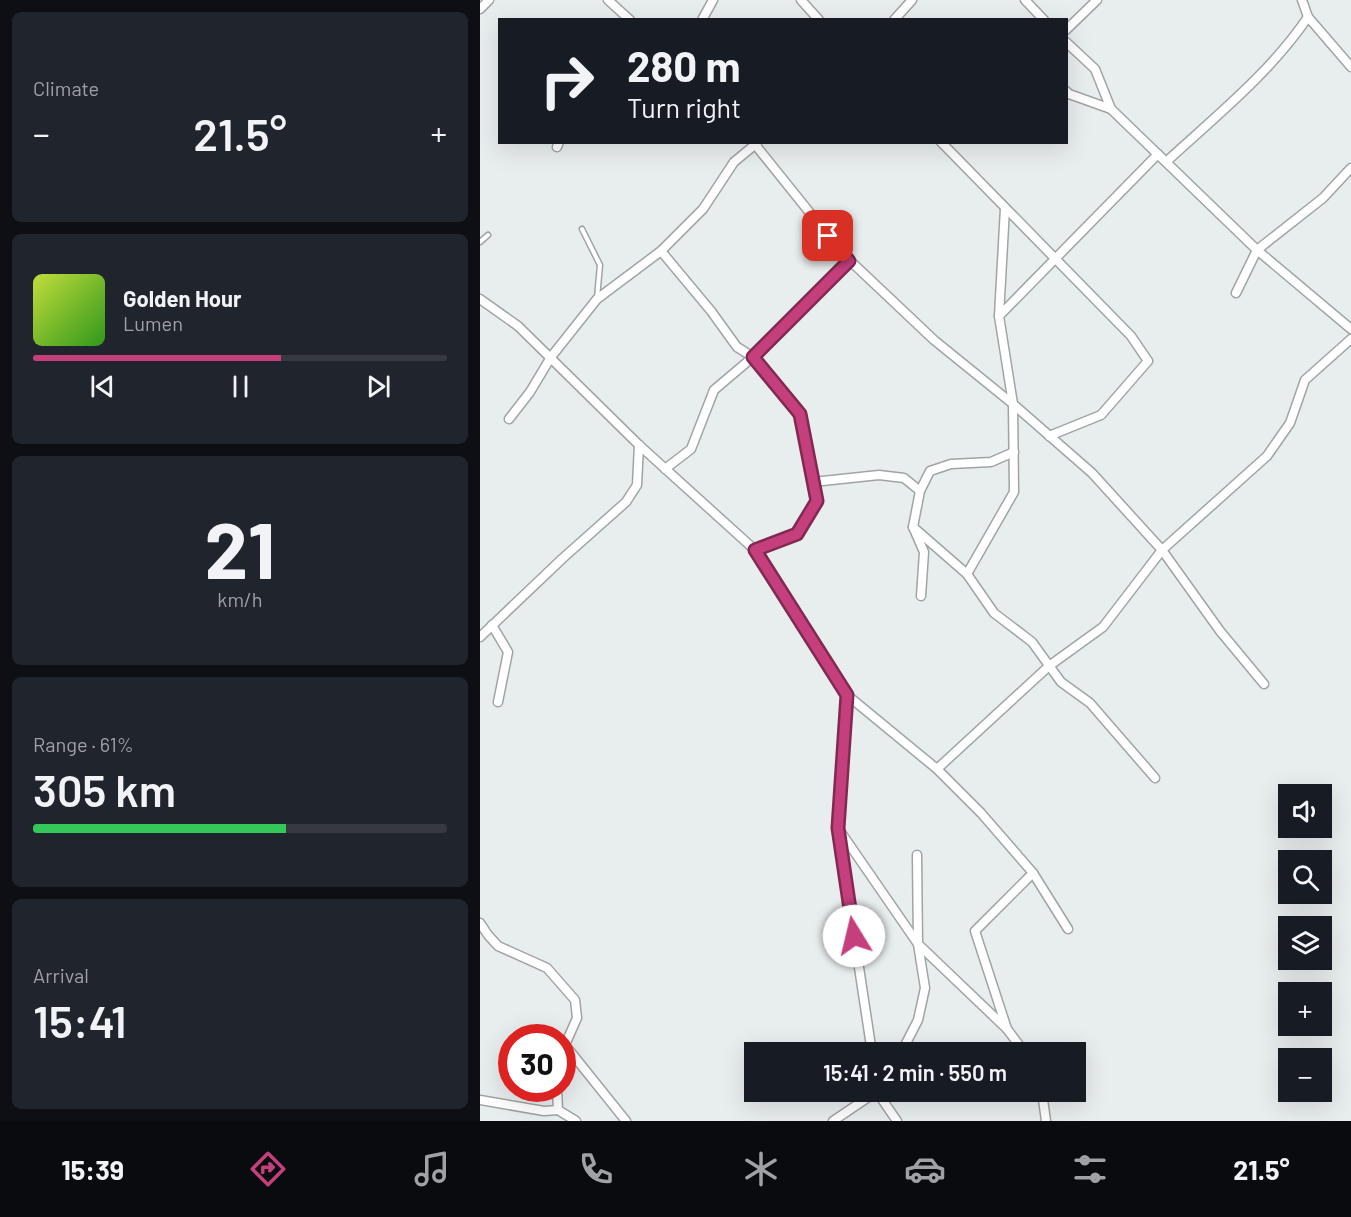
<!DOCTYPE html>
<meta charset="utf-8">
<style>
:root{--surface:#171b24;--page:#20242c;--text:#f1f3f6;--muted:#9ea1a6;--line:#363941;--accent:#c63f7d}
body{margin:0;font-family:Barlow,sans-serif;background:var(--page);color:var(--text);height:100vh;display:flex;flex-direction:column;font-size:22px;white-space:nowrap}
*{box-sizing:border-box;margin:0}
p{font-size:20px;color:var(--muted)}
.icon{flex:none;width:33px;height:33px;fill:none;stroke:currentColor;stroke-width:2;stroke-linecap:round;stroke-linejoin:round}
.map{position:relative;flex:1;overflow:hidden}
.drawer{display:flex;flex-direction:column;gap:12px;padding:12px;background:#0d0f14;width:480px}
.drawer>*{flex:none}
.top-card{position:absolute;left:18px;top:18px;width:570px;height:126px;border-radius:0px;box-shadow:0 6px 24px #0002;background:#171b24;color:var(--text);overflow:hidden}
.controls{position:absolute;left:798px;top:784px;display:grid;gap:12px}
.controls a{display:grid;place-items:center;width:54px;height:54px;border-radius:0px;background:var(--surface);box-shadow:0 6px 24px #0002;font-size:30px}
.speed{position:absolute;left:18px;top:1024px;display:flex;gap:12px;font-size:30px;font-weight:700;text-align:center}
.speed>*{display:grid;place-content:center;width:78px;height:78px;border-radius:50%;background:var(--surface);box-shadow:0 6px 24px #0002;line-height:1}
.speed .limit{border:9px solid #d22;background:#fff;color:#111}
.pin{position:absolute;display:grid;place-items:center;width:51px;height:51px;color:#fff;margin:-26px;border-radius:12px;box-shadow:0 3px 9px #0006}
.me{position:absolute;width:66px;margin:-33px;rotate:351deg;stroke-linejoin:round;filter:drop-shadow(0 0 4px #0008)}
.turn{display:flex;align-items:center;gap:21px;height:126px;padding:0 30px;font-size:27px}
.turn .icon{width:78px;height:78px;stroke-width:2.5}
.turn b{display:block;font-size:42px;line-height:51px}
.big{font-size:45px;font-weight:600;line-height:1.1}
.drawer .tile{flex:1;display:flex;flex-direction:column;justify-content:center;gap:9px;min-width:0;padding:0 21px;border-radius:9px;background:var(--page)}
.drawer .dial{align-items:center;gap:0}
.dial b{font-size:78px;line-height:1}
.song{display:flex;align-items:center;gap:18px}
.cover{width:72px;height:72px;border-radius:9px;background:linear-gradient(135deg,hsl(70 70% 55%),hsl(110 70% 35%))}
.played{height:6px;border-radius:3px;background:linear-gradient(90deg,var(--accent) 60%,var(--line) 60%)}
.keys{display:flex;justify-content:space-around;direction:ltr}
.heat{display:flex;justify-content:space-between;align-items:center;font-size:33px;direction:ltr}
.charge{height:9px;border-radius:4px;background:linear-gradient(90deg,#34c759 61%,var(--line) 0)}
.trip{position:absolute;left:264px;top:1042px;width:342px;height:60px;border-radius:0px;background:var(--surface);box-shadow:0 6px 24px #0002;font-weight:600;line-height:60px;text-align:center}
.tabs{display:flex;height:96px;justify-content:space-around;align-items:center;background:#090b0e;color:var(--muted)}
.tabs .icon{width:42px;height:42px}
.tabs .selected{color:var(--accent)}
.tabs b{font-size:27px;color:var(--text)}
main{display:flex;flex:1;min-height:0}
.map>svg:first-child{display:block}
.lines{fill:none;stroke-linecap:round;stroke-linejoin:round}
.lane-casing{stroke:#a0a4a5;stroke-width:7}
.street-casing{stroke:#a0a4a5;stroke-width:11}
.lane{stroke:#fff;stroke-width:4}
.street{stroke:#fff;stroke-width:8}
.route-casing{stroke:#812951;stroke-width:15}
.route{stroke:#c63f7d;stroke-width:10}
</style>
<main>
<section class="drawer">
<div class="tile"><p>Climate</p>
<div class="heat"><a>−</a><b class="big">21.5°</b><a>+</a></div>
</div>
<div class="tile">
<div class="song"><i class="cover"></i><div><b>Golden Hour</b><p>Lumen</p></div></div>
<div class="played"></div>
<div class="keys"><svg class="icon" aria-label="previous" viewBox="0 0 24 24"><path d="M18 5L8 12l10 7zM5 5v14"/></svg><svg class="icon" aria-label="pause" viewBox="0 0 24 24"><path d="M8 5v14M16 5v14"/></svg><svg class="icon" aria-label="next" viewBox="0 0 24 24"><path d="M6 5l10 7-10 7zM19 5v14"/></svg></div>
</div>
<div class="tile dial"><b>21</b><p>km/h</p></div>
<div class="tile"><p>Range · 61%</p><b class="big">305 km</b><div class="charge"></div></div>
<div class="tile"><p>Arrival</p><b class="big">15:41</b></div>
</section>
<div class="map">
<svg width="871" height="1121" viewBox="0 0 871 1121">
<rect width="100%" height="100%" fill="#e8eded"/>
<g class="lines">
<defs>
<g id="lane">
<path d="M102,229l18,36 -3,33"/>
<path d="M0,242l8,-7"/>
</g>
<g id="street">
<path d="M128,0l22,20"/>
<path d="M321,0l18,20"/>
<path d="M545,0l19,20"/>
<path d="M822,0l6,17 43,50"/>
<path d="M0,9l9,-9"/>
<path d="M222,20l11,-20"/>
<path d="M414,20l18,-20"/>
<path d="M586,30l31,-30"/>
<path d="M586,42l29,27 16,40 146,141 94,79"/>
<path d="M586,91l3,3 42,15"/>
<path d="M273,142l90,112 91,86 79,64 79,69 70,77 58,81 44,53"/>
<path d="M461,142l190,194 17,25 -47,54 -52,21"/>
<path d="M77,147l2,-5"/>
<path d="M686,162c50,-46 104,-89 142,-145"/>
<path d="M181,251l50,60 26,36 16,10 47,57 17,87 -20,33 -42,16"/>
<path d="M756,293l21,-43 66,-52 28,-30"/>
<path d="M0,299l38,27 121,119 116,105 92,145 -8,97 -1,37 34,224"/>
<path d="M519,316l159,-162"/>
<path d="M29,419l21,-27 21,-35 46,-58 64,-48 42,-42 31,-47 23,-19"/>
<path d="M185,469l26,-20 23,-59 39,-33 96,-96"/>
<path d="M333,482l66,-7 25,3 16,13"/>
<path d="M433,527l54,47 27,39 38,29 29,40 29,21 65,75"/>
<path d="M487,574l47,-82 -1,-88 -14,-88 6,-108"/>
<path d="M441,596l3,-44 -11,-25 7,-36 10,-20 21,-7 40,-2 23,-10"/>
<path d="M12,625l16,27 -10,50"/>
<path d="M0,637l83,-79 63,-56 11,-17 2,-40"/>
<path d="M367,695l90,74 112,-103 54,-39 59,-77 105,-94 23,-33 15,-43 46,-41"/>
<path d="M457,769l44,44 52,60 -58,58 32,98"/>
<path d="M360,831l78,113 89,85 18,24"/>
<path d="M553,873l35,56"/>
<path d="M0,923l8,12 10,11 49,22 28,32 2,18 -12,27 61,76"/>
<path d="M421,1053l17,-33 7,-32 -7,-44 -1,-89"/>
<path d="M77,1089l1,21 18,11"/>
<path d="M397,1092l20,29"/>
<path d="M562,1092l4,29"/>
<path d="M0,1100l64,11 14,-1"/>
<path d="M353,1121l43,-29"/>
</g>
</defs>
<use href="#lane" class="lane-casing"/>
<use href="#street" class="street-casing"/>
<use href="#lane" class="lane"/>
<use href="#street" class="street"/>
</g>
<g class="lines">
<defs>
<path id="route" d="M348,236l21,25 -96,96 47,57 17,87 -20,33 -42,16 92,145 -9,133 16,108"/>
</defs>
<use href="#route" class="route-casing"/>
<use href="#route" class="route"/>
</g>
</svg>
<div class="controls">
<a><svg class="icon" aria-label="sound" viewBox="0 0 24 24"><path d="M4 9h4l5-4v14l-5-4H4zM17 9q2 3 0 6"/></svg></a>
<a><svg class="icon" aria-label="search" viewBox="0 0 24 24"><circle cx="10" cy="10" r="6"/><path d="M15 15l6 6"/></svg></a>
<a><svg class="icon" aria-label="layers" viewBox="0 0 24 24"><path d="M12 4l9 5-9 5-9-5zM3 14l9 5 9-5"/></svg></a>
<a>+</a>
<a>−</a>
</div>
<div class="speed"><div class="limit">30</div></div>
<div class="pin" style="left:348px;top:236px;background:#d93025"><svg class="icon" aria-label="arrive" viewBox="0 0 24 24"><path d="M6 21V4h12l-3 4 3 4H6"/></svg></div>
<svg class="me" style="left:374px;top:936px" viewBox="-20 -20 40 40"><circle r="19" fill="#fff"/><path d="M0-13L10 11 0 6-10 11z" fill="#c63f7d"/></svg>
<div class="trip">15:41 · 2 min · 550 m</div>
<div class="top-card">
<div class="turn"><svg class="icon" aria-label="right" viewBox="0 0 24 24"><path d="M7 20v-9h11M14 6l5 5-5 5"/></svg><div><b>280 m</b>Turn right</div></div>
</div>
</div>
</main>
<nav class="tabs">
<b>15:39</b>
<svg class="icon selected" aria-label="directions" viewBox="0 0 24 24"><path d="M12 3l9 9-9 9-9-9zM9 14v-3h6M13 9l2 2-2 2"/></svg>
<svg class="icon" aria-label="music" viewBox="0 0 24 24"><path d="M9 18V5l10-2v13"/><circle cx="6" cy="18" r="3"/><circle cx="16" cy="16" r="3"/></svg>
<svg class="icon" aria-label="phone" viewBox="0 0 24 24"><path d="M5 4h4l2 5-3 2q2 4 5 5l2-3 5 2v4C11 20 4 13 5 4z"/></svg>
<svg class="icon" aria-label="climate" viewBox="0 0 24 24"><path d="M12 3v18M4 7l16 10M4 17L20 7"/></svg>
<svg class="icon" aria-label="car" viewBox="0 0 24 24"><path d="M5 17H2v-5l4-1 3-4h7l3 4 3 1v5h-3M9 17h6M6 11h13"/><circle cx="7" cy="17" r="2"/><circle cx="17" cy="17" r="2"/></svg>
<svg class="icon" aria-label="filters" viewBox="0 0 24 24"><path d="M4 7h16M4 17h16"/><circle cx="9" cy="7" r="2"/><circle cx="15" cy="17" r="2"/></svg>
<b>21.5°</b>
</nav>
